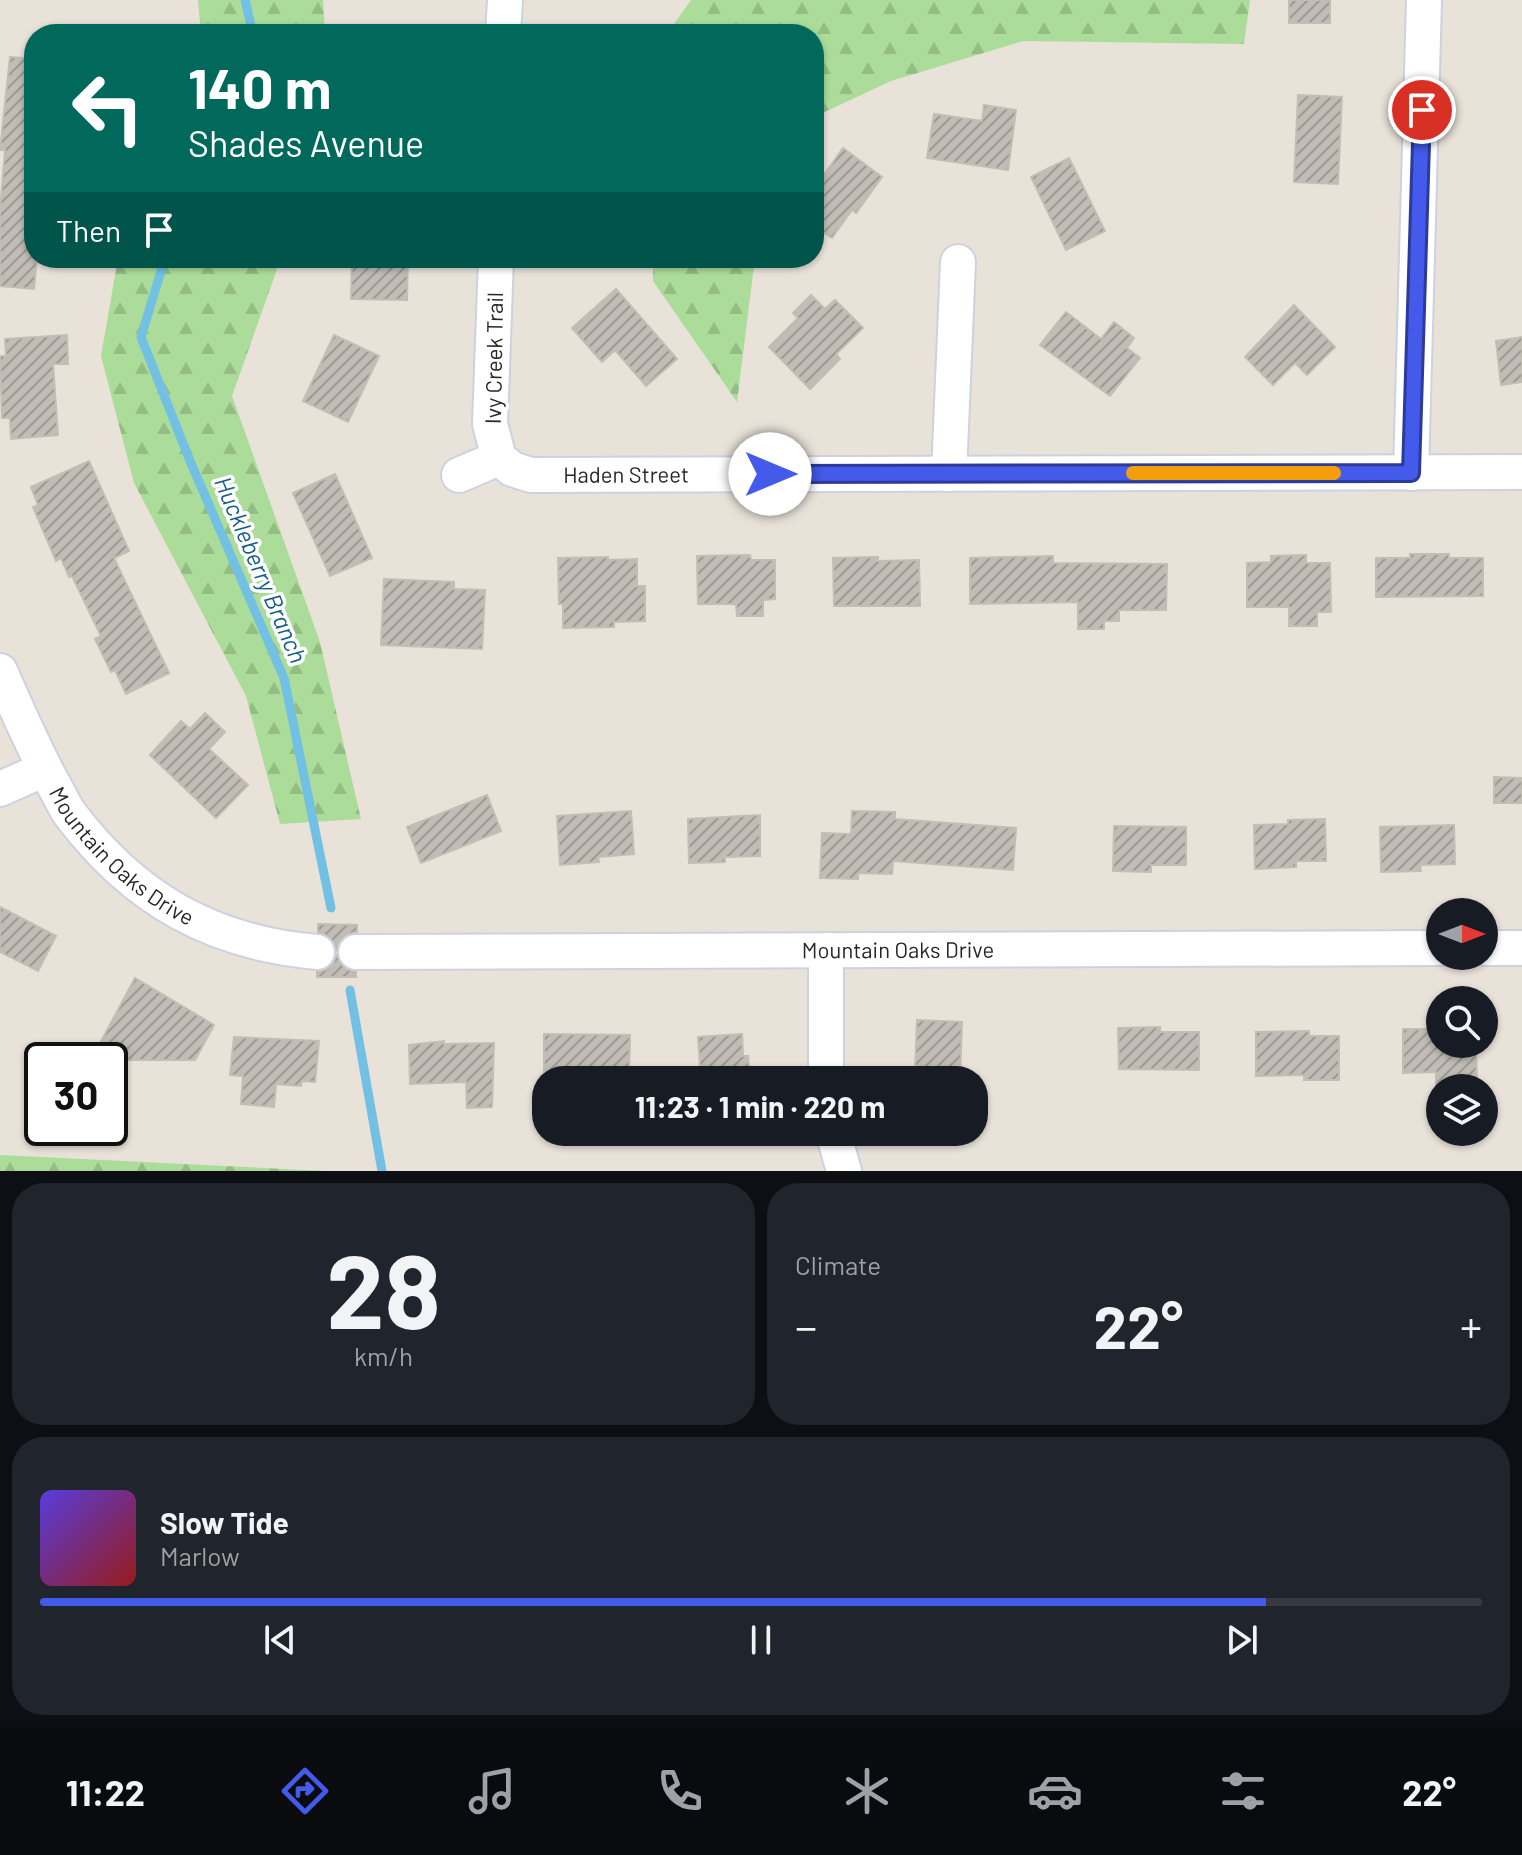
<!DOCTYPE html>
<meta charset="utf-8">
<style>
:root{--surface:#171b24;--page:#20242c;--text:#f1f3f6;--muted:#9ea1a6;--line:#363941;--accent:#435aeb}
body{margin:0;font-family:Barlow,sans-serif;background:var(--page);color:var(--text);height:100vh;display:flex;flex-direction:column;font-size:30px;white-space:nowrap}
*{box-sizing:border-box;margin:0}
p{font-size:26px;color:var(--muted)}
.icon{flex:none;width:44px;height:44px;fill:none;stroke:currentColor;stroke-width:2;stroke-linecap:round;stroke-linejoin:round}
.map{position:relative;height:1171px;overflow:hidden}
.sheet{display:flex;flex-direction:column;gap:12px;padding:12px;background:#0d0f14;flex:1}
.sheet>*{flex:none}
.guide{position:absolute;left:24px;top:24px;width:800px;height:244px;border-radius:32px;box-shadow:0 2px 6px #0004;background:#00695c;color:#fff;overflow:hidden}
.needle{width:52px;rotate:90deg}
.buttons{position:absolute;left:1426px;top:898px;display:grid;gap:16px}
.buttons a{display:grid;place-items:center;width:72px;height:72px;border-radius:50%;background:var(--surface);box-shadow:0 2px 6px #0004;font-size:40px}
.speed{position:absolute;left:24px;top:1042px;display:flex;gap:16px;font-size:40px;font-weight:700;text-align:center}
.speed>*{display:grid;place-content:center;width:104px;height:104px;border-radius:50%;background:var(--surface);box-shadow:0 2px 6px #0004;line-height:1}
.speed .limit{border:4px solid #111;border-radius:12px;background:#fff;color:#111}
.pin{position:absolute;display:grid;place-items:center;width:68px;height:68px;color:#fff;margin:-34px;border:4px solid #fff;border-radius:50%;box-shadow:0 2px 8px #0007}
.me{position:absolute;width:88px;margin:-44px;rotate:90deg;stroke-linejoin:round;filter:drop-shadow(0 0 6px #0008)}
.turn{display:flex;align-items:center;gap:28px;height:168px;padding:0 32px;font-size:36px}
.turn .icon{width:104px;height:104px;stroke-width:2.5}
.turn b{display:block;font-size:56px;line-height:68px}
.then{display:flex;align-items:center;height:76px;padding:0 32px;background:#0003;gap:16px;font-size:30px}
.big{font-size:60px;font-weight:700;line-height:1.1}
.sheet .tile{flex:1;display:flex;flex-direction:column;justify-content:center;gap:12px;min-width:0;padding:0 28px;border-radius:32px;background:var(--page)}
.sheet .dial{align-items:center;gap:0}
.dial b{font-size:104px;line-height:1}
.song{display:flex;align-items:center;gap:24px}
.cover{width:96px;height:96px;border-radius:12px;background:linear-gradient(135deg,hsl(250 70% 55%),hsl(0 70% 35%))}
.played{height:8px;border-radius:4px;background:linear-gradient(90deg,var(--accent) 85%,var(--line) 85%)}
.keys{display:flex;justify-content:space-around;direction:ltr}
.heat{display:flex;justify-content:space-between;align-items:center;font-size:44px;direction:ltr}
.sheet .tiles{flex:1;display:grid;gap:12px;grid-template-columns:1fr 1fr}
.tile:last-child{grid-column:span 2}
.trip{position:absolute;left:532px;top:1066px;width:456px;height:80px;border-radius:32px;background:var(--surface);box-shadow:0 2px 6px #0004;font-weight:700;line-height:80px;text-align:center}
.menu{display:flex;height:128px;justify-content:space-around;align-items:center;background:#090b0e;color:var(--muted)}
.menu .icon{width:56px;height:56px}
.menu .selected{color:var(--accent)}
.menu b{font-size:36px;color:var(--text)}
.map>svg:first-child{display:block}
.forest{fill:url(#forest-firs)}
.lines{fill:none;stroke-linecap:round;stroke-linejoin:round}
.stream{stroke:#72c0e4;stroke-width:9}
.building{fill:url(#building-hatch);stroke:#c3beb3;stroke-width:2}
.minor-casing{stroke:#ced1df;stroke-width:38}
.minor{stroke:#fff;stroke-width:34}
.route-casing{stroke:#2c3a99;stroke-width:20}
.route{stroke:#435aeb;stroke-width:14}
.slow{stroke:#f59e0b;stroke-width:14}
.labels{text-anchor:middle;stroke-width:7;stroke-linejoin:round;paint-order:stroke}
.street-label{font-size:22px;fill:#272727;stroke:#fff}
.water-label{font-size:24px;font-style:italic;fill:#175d8b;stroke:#fff}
</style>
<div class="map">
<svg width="1522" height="1171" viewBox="0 0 1522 1171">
<defs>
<pattern id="forest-firs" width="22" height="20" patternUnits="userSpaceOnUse" patternTransform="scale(2)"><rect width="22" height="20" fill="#acdc99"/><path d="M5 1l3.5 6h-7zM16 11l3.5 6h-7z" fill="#94bd84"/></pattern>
<pattern id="building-hatch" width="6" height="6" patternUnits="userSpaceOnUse" patternTransform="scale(2)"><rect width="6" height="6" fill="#c1bcb5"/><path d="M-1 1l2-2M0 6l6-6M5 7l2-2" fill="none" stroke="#9d9993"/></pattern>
</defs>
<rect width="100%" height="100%" fill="#e8e2d9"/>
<g class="forest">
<path d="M198,0h125l2,34h-124z"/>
<path d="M691,0h559l-6,44 -221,-3 -132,40 -77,36v-83h-147z"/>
<path d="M118,258h163l-49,138 88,246 41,177 -81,5 -34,-128 -112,-213 -33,-127z"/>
<path d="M653,258h102l-18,144 -84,-121z"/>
<path d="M0,1155l325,16h-325z"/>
</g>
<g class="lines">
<g class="stream">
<path d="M245,0l8,34"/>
<path d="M165,258l-24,79 49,124 94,217 47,230"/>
<path d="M350,990l32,181"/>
</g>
</g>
<g class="building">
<rect x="1289" y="0" width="41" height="23"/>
<path d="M10,57l24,2v199h3l-3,31 -34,-3v-76l5,-60h-5z"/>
<path d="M1298,95l44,2 -4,87 -44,-2z"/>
<path d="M984,105l32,5 -8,60 -81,-12 7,-44 48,7z"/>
<path d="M843,148l39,29 -26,36 -4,-3 -20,28 -18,-12v-37z"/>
<path d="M1069,158l36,73 -39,19 -35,-73z"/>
<path d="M352,258h56l-1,42 -56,-1z"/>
<path d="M616,289l61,70 -31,27 -31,-36 -13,12 -30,-34z"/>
<path d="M811,295l14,14 10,-9 28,28 -27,26 4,5 -30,30 -41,-42 29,-29 -5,-5z"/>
<path d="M1294,305l41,42 -28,28 -12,-12 -22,22 -28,-28z"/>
<path d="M1066,312l35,27 13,-17 20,16 -7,10 13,10 -30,38 -70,-51z"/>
<path d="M67,335l1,29h-15l5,71 -47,4 -1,-21h-8l-2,-62h6l-1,-17z"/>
<path d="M334,335l45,21 -31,66 -45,-21z"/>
<path d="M1522,337v45l-21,3 -5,-44z"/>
<path d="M89,461l40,90 -15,7 55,115 -43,21 -11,-24 -4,2 -16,-33 6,-3 -29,-60 -3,1 -8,-19 -5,3 -23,-54 5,-2 -7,-18z"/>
<path d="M335,474l37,84 -42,18 -37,-83z"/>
<path d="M1410,554h39v4h34v38l-107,1v-39h34z"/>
<path d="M750,555l1,5h24v39l-12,1v16h-26l-1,-12h-38l-1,-48z"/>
<path d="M1306,555v8h24l1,49h-14v14h-28v-19h-42v-44l24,-1v-6z"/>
<path d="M1053,556v7l114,1 -1,46h-47v11h-15v8h-26v-27l-108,2v-46z"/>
<path d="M608,557v3l29,-1v27h8v35l-31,1v5l-51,1v-24h-4l-1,-46z"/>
<path d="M878,557v4l41,-1 1,46h-86l-1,-48z"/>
<path d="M384,579l70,3v7l31,1 -3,59 -101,-4z"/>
<path d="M205,713l20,19 -16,17 39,36 -32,33 -66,-63 31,-34 9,8z"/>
<path d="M1494,777l28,1v25h-28z"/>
<path d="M487,795l14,36 -80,32 -14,-36z"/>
<path d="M631,811l3,43 -36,3 1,5 -39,3 -3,-49z"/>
<path d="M852,811l43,1v7l121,9 -3,42 -120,-9 -1,13 -34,-1v6l-38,-1 2,-45 29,1z"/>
<path d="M760,815v41l-35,1v5l-36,1 -1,-44z"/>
<path d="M1325,819l1,42h-30v6l-41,2 -1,-44 34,-1v-4z"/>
<path d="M1454,825l1,39 -35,1 1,6 -40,1 -1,-45z"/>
<path d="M1114,826l72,1v38h-35v7l-38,-1z"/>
<path d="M0,907l56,29 -18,35 -38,-19z"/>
<path d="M318,924l39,1v7l-12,3 -6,6 -3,9 -6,-13 -12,-5z"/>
<path d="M337,955l8,14 11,3v5h-39v-5l8,-2 7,-5z"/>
<path d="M135,978l79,47 -19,35h-104z"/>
<path d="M917,1020l45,2 -2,58h-42l1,-8h-4z"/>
<path d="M1160,1027v5h39v38l-80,-1 -1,-41z"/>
<path d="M1403,1029h37v15h36l1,41 -38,3 -3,-3v-13l-33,1z"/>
<path d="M1309,1031v5h30v44h-35v-5l-48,1v-44z"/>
<path d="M544,1034l86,1 -1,44 -85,1z"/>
<path d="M742,1034l1,22h5l2,24h-49l-3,-43z"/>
<path d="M234,1037l85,4 -4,41 -13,-1 -1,5 -25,-2 -2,23 -33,-3 2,-28 -13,-1z"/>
<path d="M444,1041v3l50,-1 -2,64 -25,1 -1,-26 -56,2 -1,-39z"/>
</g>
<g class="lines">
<defs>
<g id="minor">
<path d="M503,34l2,-34"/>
<path d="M496,258l-6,166 9,34"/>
<path id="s1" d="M499,458l13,11 19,6 991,-3"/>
<path d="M1411,473l13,-473"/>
<path d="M949,474l9,-212"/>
<path d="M459,475l40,-17"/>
<path id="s2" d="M0,671c16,37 33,75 52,111 6,10 11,22 18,32 64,85 142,129 247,138"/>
<path d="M0,789l45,-20"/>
<path d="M1484,948h38"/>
<path d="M826,950v130"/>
<path id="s3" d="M356,952l1084,-4"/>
<path d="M833,1132l11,39"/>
</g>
</defs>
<use href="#minor" class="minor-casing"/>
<use href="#minor" class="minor"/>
</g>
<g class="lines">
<defs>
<path id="route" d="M770,474l641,-1 11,-363"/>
</defs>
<use href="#route" class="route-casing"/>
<use href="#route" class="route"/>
<path class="slow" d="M1133,473h201"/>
</g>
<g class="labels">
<g class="street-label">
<text transform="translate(494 358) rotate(-89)" y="8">Ivy Creek Trail</text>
<text dy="8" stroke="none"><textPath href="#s1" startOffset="132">Haden Street</textPath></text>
<text dy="8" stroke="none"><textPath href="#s2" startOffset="226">Mountain Oaks Drive</textPath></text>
<text dy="8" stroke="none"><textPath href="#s3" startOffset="542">Mountain Oaks Drive</textPath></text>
</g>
<g class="water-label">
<text transform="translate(260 570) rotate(67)" y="8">Huckleberry Branch</text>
</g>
</g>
</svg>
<div class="buttons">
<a><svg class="needle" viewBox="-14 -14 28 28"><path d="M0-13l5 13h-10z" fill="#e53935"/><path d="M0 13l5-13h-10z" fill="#9ea1a6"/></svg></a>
<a><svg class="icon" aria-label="search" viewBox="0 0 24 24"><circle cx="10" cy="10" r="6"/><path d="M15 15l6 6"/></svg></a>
<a><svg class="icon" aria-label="layers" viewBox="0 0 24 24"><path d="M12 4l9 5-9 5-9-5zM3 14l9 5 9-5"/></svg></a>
</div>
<div class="speed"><div class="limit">30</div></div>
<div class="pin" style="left:1422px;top:110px;background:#d93025"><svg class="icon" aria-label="arrive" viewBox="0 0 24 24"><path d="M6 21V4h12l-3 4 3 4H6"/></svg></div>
<svg class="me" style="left:770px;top:474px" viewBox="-20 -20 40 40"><circle r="19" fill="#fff"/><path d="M0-13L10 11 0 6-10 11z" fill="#435aeb"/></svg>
<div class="trip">11:23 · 1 min · 220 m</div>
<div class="guide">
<div class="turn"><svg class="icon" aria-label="left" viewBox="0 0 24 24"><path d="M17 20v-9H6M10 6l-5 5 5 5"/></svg><div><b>140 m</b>Shades Avenue</div></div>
<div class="then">Then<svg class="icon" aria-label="arrive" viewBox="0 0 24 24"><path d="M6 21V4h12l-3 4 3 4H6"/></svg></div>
</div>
</div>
<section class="sheet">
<div class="tiles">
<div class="tile dial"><b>28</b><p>km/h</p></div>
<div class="tile"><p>Climate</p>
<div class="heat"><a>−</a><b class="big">22°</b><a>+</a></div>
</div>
<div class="tile">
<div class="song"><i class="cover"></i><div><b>Slow Tide</b><p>Marlow</p></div></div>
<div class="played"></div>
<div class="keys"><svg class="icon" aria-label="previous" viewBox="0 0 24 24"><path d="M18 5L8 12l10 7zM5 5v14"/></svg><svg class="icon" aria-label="pause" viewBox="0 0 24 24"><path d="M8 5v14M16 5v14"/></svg><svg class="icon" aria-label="next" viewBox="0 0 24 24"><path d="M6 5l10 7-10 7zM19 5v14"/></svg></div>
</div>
</div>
</section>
<nav class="menu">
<b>11:22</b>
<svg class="icon selected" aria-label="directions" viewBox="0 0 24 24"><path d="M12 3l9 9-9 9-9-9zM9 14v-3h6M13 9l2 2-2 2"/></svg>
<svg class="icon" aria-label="music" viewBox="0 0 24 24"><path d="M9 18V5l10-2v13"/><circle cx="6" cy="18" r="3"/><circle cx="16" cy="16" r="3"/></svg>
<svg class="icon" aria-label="phone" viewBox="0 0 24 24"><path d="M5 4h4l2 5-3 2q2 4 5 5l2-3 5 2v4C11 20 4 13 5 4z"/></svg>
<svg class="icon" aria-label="climate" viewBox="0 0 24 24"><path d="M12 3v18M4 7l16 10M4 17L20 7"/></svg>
<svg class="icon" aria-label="car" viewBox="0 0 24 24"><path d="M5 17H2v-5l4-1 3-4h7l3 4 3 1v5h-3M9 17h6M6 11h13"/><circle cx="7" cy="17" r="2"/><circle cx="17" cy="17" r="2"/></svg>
<svg class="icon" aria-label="filters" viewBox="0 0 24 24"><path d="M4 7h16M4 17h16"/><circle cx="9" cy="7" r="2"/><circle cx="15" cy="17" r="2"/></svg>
<b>22°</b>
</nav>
